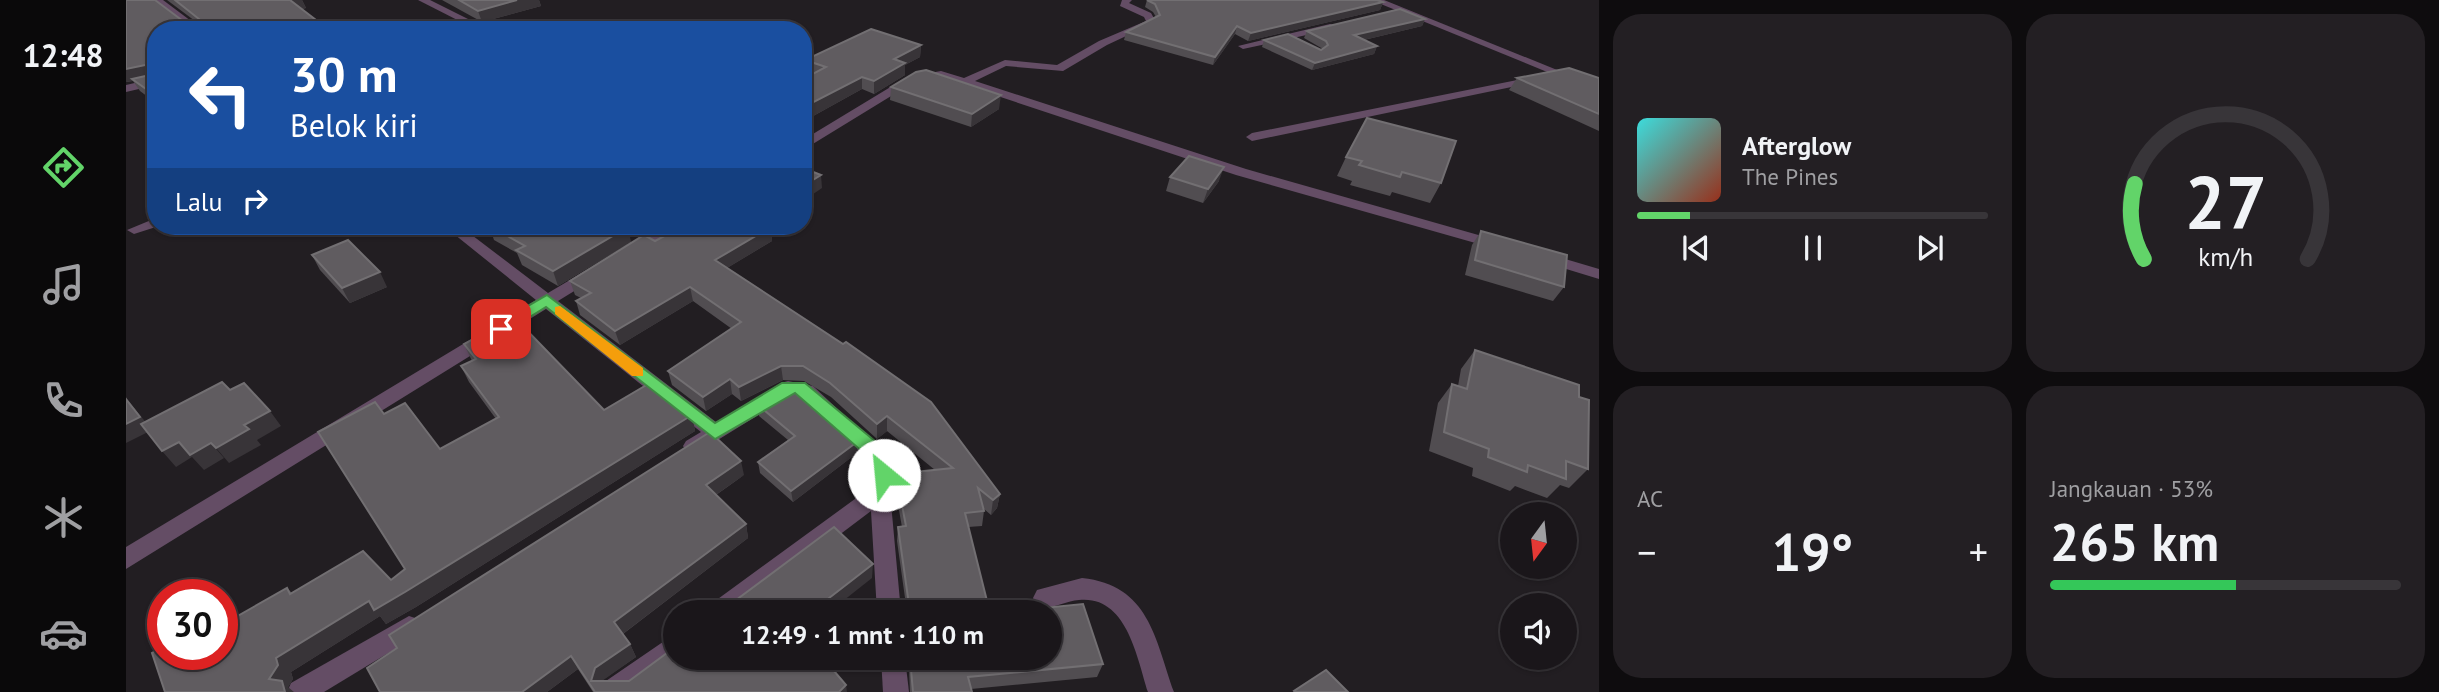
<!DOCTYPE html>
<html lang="id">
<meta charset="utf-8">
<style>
:root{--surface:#1a161a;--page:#231f23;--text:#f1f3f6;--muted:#9f9fa2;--line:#383539;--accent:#62d469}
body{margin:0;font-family:"PT Sans",sans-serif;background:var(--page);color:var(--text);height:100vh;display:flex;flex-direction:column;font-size:26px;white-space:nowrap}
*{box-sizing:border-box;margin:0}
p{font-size:23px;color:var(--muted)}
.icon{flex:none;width:38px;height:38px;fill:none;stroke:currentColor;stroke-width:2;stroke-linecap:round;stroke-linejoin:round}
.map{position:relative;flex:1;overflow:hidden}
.side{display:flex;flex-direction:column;gap:14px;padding:14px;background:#0e0c0e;width:840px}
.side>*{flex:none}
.top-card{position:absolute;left:21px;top:21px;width:665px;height:214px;border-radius:28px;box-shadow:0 2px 5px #0004,0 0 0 2px var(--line);background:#1a4fa0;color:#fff;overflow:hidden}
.needle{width:46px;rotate:195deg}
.buttons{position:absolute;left:1374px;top:502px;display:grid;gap:14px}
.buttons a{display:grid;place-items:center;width:77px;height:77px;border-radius:50%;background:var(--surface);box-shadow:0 2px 5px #0004,0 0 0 2px var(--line);font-size:35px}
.speed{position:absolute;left:21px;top:579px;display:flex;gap:14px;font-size:35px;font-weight:700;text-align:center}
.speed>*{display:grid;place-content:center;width:91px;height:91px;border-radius:50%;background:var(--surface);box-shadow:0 2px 5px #0004,0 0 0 2px var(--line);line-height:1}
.speed .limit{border:10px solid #d22;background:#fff;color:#111}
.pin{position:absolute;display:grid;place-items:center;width:60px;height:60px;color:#fff;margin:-30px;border-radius:14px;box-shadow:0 4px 10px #0006}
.me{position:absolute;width:77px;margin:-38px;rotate:332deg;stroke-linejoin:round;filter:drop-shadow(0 0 5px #0008)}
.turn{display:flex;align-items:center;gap:24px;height:147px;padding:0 28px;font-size:32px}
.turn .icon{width:91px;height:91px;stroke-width:2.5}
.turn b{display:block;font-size:49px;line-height:60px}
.then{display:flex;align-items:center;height:66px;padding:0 28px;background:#0003;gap:14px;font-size:26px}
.big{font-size:52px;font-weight:700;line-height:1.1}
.side .widget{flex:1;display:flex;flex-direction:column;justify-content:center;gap:10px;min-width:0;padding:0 24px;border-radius:28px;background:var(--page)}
.side .dial{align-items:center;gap:0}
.dial svg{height:182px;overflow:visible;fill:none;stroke:var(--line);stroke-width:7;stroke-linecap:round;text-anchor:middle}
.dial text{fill:var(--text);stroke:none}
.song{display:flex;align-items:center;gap:21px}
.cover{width:84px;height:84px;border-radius:10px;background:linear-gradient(135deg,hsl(180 70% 55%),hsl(10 70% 35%))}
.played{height:7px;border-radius:4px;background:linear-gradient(90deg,var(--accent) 15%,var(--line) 15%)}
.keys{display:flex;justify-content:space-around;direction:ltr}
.heat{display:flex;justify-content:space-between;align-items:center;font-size:38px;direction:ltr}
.charge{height:10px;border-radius:5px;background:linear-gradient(90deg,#34c759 53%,var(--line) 0)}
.side .tiles{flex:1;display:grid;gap:14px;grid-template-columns:repeat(2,1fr)}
.trip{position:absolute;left:537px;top:600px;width:399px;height:70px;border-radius:35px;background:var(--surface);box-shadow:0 2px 5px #0004,0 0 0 2px var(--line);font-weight:700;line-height:70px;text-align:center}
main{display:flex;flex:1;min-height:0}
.tab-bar{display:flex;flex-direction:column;width:126px;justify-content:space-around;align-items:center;background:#0a090a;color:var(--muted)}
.tab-bar .icon{width:49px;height:49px}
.tab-bar .on{color:var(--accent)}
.tab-bar b{font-size:32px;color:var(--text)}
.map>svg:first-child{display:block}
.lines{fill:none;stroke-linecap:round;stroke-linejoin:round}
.minor{fill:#644d65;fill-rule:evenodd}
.wall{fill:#514d51}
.shaded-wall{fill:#383438}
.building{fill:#605c60;stroke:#726f72;stroke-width:2}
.route{fill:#62d469;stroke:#408a44;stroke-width:2}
.slow{fill:#f59e0b}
</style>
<main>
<nav class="tab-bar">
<b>12:48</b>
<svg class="icon on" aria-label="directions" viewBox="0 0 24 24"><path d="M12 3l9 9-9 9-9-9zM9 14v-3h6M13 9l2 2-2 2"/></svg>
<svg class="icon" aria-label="music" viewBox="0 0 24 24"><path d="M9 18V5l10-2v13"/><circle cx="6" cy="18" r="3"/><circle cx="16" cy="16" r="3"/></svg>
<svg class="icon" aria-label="phone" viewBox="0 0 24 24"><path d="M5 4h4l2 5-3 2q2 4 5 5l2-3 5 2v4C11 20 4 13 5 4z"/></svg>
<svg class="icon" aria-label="climate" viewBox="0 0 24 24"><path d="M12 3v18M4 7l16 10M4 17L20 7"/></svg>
<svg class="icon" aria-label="car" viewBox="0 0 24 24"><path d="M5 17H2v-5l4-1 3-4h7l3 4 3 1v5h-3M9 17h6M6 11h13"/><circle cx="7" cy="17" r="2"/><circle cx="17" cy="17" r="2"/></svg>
</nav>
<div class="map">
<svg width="1473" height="692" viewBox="0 0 1473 692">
<rect width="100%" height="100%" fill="#221e22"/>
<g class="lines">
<g class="minor">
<path d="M26,0h11l40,30h-12z"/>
<path d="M292,0h12l60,30h-13z"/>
<path d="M996,0h10l-3,3 22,10 5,9 -49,23 -44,26 -57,-5 -31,15 271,88 257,73 3,3 -8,5 -5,-2 -257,-73 -296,-98 -26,5 -111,68v-10l104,-63 34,-6 23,7 41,-18 52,5 42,-24 47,-20 -2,-4 -24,-11z"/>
<path d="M1245,0h13l183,74 -10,2z"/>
<path d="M1204,24l4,1v4l-91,20 -5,-3z"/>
<path d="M1411,76l6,3 -2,2 -289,60 -6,-4 6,-4z"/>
<path d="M30,78v7l-30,7v-7z"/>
<path d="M30,218v8h3l-25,8 -7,-4z"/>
<path d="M318,226h16l88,67 37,-22h12l2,3 -2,3 -39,24 158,121 65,-39 7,-2 25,5 81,76 -4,30 11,120h-24l-6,-101 -134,101h-30l4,-8 159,-116 4,-23 -73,-68 -10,-2 -91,56 -7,3 -7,-3 -3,-5 3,-5 15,-9 -155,-123 -420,260v-22l410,-247z"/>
<path d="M536,226h17l-44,28h-10l-3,-3 3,-3z"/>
<path d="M1419,253l54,16v10l-59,-18 -3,-3z"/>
<path d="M956,578c67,7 73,60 92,114h-26c-11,-34 -21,-97 -69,-92 -15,1 -28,11 -42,6l-4,-8 4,-8z"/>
<path d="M283,616l9,3 3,8 -3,8 -94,57h-37l4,-9z"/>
<path d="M550,633v25h2l-45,34h-34l4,-9z"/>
<path d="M755,658h24l4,34h-26z"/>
</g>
</g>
<g class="wall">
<path d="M0,0h29l28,21h12l-28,-21h135l4,8 -4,1 27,21h-173v73l-16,-12 -7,-10 -7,1z"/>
<path d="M316,0h97l2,6 -59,16z"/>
<path d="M1021,0l236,2 -3,8 -132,31 -13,-7 -22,31 -89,-25 2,-8 30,-15 -3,-5 -8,-5z"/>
<path d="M1299,19l-3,7 -58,14 13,6 -3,8 -62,16 -50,-23 2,-7 57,10 2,-1 -19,-11 3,-7z"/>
<path d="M795,45l-1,12 -15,8v10l-31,19 -12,-5 -56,31 -3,-2v-39l9,-4 -6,-3 -1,-12z"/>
<path d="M1391,78h82v53l-90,-41z"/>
<path d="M765,87l108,22 -28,18 -81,-27z"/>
<path d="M1220,157l95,26 -11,20 -38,-11 -2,4 -40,-11 2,-4 -15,-5z"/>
<path d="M1044,177l49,4 -16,22 -37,-12z"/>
<path d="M363,226l142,16 -73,44 -36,-21 -5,-12 -23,-13z"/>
<path d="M557,226h86l2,1 1,14 -45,27 116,76 3,-2 85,60 69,92 -3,14 -6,7 -7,-6v2l-2,15 -14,1 20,78 23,-3 2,9 70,-7 20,60 -6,13 -126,12 1,3h-62l-1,-24 1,-10h140v-46h-143l-10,-71 1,-14h4l-7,-39 1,-14 39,-4 -48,-39 -10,8 -46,-42 -27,-16 -21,-1 -42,21 -9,-7 -26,17 -34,-26 -4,-14 64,-42 -39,-28 -73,44 -40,-30 -4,-14 5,-3 -6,-3 -5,-14 74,-46 11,6z"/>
<path d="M1355,231l83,56 -11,14 -88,-26 7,-30z"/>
<path d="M186,255l75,32 -37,16 -30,-33z"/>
<path d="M338,344l140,66 88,5 3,16 -279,176 -30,17 -6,-8 -89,56 2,7 -5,8 -123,5 122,-104 5,5 99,-13 14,-11 -21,-155 56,35 56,-30 -27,-37 -8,-16 11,-5z"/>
<path d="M1349,350l104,47 9,72 -19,19 -9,-3 -13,13 -32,-12 -5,5 -38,-15 1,-8 -44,-17 9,-48 14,-19 6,2 3,-17z"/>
<path d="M632,405l99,48 -64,49 -33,-29 -2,-11 30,-22 -29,-24z"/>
<path d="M618,475l-28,20 30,29 2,14 -125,96 7,10 6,13 -35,24 246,11h-254l-15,-23 -31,23h-167z"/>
</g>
<g class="shaded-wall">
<path d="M164,0h12l4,8 -11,3z"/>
<path d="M391,0h22l2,6 -59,16 -4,-11z"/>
<path d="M1257,2l-3,8 -132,31 3,-8z"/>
<path d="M1299,19l-3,7 -71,17 3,-8z"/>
<path d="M1111,26l-2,8 -22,31 2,-8z"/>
<path d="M795,45l-1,12 -15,8v10l-31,19v-13l20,-22z"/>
<path d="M1251,46l-3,8 -62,16 3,-7z"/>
<path d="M24,64l6,12 -30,6v-13z"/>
<path d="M736,77v12l-56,31v-14z"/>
<path d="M875,95l-2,14 -28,18 1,-13z"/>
<path d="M1098,167l-5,14 -16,22 5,-14z"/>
<path d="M695,175l1,13 -19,13v-15z"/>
<path d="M502,227l3,15 -73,44 -5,-15z"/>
<path d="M645,227l1,14 -55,33 -2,-14z"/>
<path d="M254,272l7,15 -37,16 -8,-15z"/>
<path d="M564,287l3,14 -73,44 -5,-14z"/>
<path d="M655,366l2,14 -42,21 -2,-14z"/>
<path d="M604,379l2,15 -26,17 -3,-14z"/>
<path d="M0,398l26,32 -26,13z"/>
<path d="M144,411l11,15 -24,14 4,5 -32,18 -13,-15 28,-23z"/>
<path d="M566,415l3,16 -279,176 -30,17 -6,-8 -89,56 2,7 -5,8 6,5h-10l-15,-13 7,-21 93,-57z"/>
<path d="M761,416v15l-10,8v-15z"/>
<path d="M53,442l32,1 13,15 -20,12 -12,-13 -16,10 -14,-16z"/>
<path d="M731,442v11l-64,49 -2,-11z"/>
<path d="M615,461l3,14 -34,24 -4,-14z"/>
<path d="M874,494l-3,14 -6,7 2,-15z"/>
<path d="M620,524l2,14 -128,98 -6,-14z"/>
<path d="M747,564l-1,14 -43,34h-18z"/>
<path d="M104,608l15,14 -11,-4z"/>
<path d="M504,644l6,13 -34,24h-11l4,-13z"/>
<path d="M445,656l7,13 -31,23h-25z"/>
<path d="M720,685l1,7h-8z"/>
</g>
<g class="building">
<path d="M0,0h29l28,21h14l2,-2 -24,-19h116h-1l39,30h-173v66l-24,-17 18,-4v-11l-24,5z"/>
<path d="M333,0h58l-39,11z"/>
<path d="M1021,0h230l6,2 -132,31 -14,-7 -22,31 -89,-25 34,-17 -5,-11z"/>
<path d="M1274,9l25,10 -71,16 23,11 -62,17 -51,-23 24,-6 33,16 7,-5 -2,-4 -19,-10z"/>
<path d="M745,29l50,16 -27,14 11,4 -31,18 -12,-4 -56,29 -3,-1v-26l23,-12 -21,-7z"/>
<path d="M1443,68l30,10v36l-82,-36z"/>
<path d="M800,70l75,25 -29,19 -81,-27 25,-15z"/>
<path d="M1241,118l89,23 -15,42 -39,-11 -2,5 -41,-12 3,-4 -16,-4z"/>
<path d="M1063,156l35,11 -16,22 -38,-12z"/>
<path d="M677,168l18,7 -18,11z"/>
<path d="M364,226h135l3,1 -75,44 -37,-21 9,-4z"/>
<path d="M557,226h86l2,1 -56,33 128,84 3,-2 85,60 69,92 -7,6 -15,-12 6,23 -19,2 23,92 23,-3 2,9 70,-7 20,60 -135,13 4,15h-59l-3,-34h140v-46h-140l-12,-85 8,-1 -10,-52 57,-6 -66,-52 -10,8 -47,-41 -27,-17h-22l-42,21 -9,-8 -27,18 -35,-26 73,-49 -51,-35 -75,44 -39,-30 15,-8 -21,-12 74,-46 11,6z"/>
<path d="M1355,231l86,24 -3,32 -89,-27z"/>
<path d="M222,240l32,32 -38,16 -30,-33z"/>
<path d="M388,317l90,93 46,-27 42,32 -287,177 -31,18 -5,-9 -93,57 2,7 -9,14 13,2 3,11h-120l-13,-39 11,-6v7h59v-42l8,-4 4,10 53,-30 3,6 73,-43 28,29 14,-11 -87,-137 57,-30 9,12 21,-11 35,46 59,-32 -38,-51 15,-7 -12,-15z"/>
<path d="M1349,350l104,35v12l10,3 -1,69 -22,-8v18l-38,-14 -1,7 -39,-15 1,-8 -45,-17 8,-48 15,5z"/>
<path d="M96,382l8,8 14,-7 26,28 -26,14 5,4 -33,19 -5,-5 -21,12 -11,-13 -17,9 -21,-27z"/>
<path d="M668,386l63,56 -66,49 -33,-29 37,-26 -37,-31z"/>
<path d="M0,399l14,18 -14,7z"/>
<path d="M584,432l31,29 -35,24 40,39 -132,98 16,22 -35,24 -4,13h38l46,-34 -1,-8 2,-1v20h147l23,27 -7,7h-244l-24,-36 -49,36h-142l-13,-24 30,-20 -8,-13z"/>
<path d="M708,527l39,37 -62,48h-101l16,-11 10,-1z"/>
<path d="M1200,670l22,22h-53l-1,-1z"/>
</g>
<path class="route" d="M421,295l168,128 67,-40h23l82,68 7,24 -3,5h-13l-6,-20 -77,-67 -80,46 -169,-132 -40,25h-11v-7z"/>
<path class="slow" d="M434,306l83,62v8h-11l-77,-62v-7z"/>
</svg>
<div class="buttons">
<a><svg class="needle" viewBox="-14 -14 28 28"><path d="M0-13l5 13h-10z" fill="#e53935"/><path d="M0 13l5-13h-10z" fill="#9f9fa2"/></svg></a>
<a><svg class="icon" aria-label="sound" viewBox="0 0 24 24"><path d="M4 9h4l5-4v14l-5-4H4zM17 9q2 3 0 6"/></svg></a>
</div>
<div class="speed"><div class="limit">30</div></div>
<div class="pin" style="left:375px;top:329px;background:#d93025"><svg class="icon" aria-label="arrive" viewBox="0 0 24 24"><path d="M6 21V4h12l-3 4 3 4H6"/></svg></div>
<svg class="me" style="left:758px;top:475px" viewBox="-20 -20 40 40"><circle r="19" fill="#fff"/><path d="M0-13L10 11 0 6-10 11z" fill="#62d469"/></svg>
<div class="trip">12:49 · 1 mnt · 110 m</div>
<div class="top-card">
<div class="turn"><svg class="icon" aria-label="left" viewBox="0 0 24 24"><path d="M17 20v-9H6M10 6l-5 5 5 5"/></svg><div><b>30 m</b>Belok kiri</div></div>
<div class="then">Lalu<svg class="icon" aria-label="right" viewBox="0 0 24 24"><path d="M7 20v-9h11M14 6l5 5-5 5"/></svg></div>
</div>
</div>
<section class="side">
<div class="tiles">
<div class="widget">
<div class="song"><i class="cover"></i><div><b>Afterglow</b><p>The Pines</p></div></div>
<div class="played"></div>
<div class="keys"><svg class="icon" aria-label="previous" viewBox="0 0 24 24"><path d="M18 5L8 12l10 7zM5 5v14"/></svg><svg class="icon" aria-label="pause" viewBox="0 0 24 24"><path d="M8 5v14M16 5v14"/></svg><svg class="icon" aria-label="next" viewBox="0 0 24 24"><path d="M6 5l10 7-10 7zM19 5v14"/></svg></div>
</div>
<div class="widget dial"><svg viewBox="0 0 100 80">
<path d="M14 69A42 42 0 1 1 86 69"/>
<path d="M14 69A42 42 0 0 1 10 36" stroke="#62d469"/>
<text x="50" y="56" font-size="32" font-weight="700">27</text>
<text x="50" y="72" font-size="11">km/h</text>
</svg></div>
<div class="widget"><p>AC</p>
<div class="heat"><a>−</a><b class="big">19°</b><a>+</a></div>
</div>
<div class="widget"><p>Jangkauan · 53%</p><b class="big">265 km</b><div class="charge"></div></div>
</div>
</section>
</main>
